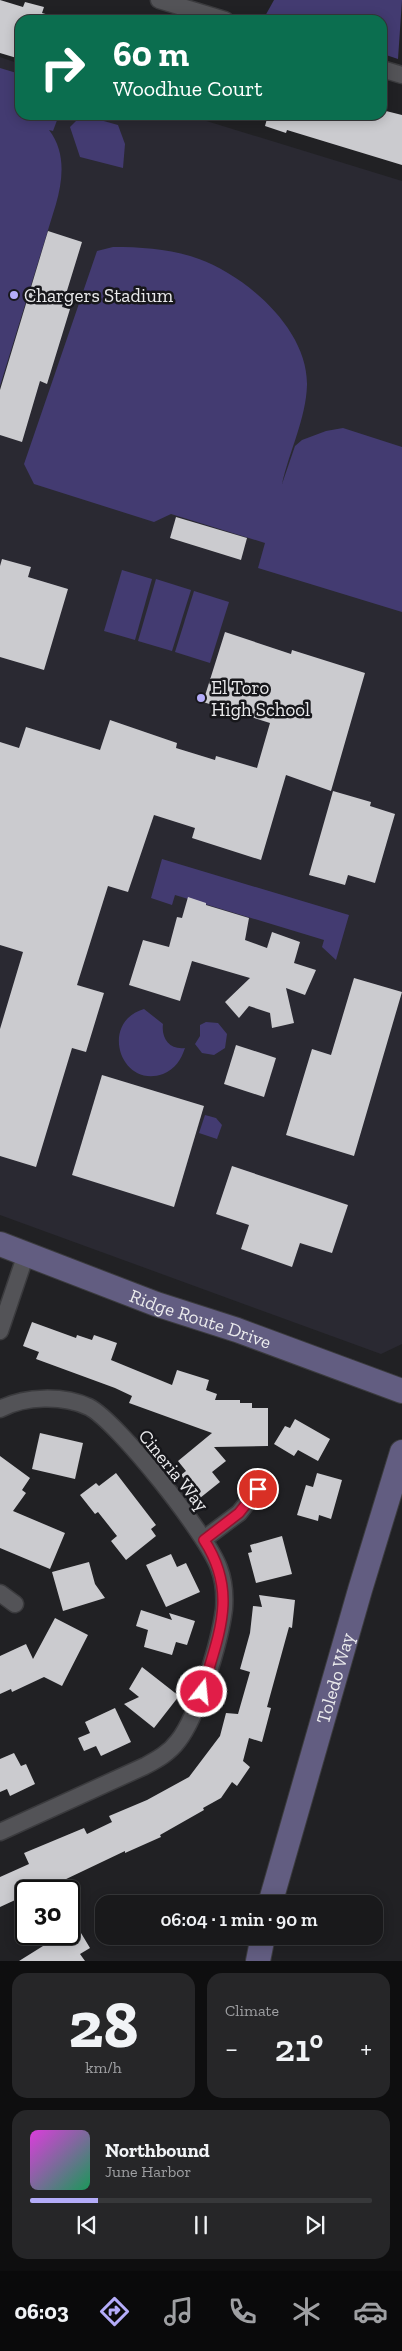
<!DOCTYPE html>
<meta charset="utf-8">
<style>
:root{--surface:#19191b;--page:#262628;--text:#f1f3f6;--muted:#9fa0a3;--line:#37383a;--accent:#b4acf9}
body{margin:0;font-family:"Zilla Slab",serif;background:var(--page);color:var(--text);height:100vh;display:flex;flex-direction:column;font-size:19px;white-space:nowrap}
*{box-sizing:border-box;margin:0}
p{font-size:16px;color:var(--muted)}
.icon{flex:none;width:28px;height:28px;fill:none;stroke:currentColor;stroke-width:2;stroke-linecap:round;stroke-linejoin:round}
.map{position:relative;height:1961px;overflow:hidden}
.sheet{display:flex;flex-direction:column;gap:12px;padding:12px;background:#0e0e0f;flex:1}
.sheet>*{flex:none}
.banner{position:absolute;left:15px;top:15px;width:372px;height:105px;border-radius:15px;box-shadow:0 2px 12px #0003,0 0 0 1px var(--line);background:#0b6e4f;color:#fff;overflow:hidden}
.speed{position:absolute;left:15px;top:1880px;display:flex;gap:10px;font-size:25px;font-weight:700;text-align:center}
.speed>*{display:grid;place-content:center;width:65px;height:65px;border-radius:50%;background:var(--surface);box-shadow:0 2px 12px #0003,0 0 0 1px var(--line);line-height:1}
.speed .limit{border:2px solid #111;border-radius:8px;background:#fff;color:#111}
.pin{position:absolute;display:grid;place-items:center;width:42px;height:42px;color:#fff;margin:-21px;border:2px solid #fff;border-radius:50%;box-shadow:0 1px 5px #0007}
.me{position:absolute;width:55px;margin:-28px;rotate:16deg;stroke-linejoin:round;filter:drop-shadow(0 0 4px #0008)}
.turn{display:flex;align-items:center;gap:18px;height:105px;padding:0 15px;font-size:22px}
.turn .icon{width:65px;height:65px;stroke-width:2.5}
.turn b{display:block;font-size:35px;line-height:42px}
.big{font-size:38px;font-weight:600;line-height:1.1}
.sheet .card{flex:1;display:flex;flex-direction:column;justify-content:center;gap:8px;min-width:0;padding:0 18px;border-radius:15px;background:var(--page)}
.sheet .dial{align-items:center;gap:0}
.dial b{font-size:65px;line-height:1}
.song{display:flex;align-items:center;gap:15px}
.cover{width:60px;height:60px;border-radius:8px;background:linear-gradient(135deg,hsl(300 70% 55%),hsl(150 70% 35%))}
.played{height:5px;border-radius:2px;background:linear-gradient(90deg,var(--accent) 20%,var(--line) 20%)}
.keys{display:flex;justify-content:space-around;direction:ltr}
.heat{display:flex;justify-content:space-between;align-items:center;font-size:28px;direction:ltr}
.sheet .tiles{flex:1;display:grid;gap:12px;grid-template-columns:1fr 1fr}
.card:last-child{grid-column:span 2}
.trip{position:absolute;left:95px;top:1895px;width:288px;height:50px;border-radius:15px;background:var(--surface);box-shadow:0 2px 12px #0003,0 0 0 1px var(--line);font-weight:600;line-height:50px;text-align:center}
.menu{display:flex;height:80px;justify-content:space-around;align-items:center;background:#0a0a0b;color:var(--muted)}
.menu .icon{width:35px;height:35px}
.menu .current{color:var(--accent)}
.menu b{font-size:22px;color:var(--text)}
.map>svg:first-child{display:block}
.built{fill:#2a2932}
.green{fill:#433b71}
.building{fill:#cbcbcf}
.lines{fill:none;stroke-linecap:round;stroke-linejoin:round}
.minor-casing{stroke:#3b3b3e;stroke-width:19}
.secondary-casing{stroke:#3b3b3e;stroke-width:26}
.minor{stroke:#535357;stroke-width:16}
.secondary{stroke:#625d81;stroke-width:24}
.route-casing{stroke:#92132f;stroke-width:12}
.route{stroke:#e11d48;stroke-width:9}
.poi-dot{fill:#b4acf9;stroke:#17171b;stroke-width:2}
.labels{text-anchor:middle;stroke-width:5;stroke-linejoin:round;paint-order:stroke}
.poi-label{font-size:19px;fill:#eaeaec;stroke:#17171b;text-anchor:start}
.street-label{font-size:19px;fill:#eaeaec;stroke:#17171b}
</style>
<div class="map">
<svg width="402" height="1961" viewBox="0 0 402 1961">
<rect width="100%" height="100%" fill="#212124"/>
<path class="built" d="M0,57l20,7v51h167l215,66v1163l-21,10 -381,-139z"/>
<g class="green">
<path d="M274,0h128l-4,59 -15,-5 -1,-34h-111l-7,-2z"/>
<path d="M0,68l20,6v41h39l-6,16 -4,-1c17,22 14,49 7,74l-56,182z"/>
<path d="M82,115l36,10 7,19 -2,24 -43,-11 -10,-30z"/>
<path d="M113,247c30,0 59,2 86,12 49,18 109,71 108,126 -1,34 -18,67 -25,99l13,-38 7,-6 24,-9 17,-3 59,19v165l-144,-44 7,-25 -94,-29 -17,8 -120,-38 -10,-20 73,-213z"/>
<path d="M122,570l30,9 -17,61 -31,-9z"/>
<path d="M156,579l35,11 -19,61 -34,-10z"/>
<path d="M194,591l35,11 -19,61 -35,-11z"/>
<path d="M162,859l187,56 -13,45 -14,-13 2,-7 -149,-45 -3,10 -21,-7z"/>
<path d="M144,1009l19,15c-2,15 7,26 22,24 -4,12 -10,21 -22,26 -43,15 -64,-52 -19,-65z"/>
<path d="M206,1022l12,1 9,11 -2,14 -11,7 -12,-2 -7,-9 5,-8v-11z"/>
<path d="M205,1115l11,3 6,7 -5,14 -18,-6z"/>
</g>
<g class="building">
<path d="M0,0l23,7 2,-5 19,5 -2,6 14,4 -1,3h-35v39l-20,-6z"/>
<path d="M382,110l20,5v50l-115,-35 -1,3 -21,-7 3,-11h114z"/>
<path d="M48,231l34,11 -20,65 8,2 -23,75 -7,-3 -18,61 -22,-7v-45z"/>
<path d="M176,517l71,21 -6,22 -71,-22z"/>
<path d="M2,559l29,8 -3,10 40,12 -24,81 -44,-13v-91z"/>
<path d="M225,632l66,22 1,-4 73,23 -34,118 -45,-16 -25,85 -69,-22 3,-10 -41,-13 -26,77 -20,-6 -31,99 27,8 -18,59 -14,-4 -36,119 -36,-11v-127l23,-77 -23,-7v-203l19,6 7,-21 74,23 10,-30 67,23 -1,5 39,12 1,-4 41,12 13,-45 -67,-21z"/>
<path d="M333,791l38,11 -1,4 25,8 -20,69 -27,-8 -3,10 -36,-10z"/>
<path d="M188,897l18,6v2l43,13 -4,22 22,8 5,-16 28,10 -6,21 22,7 -11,25 -19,-7 8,35 -22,5 -2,-15 -21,-7 -10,12 -14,-16 25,-24 -58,-17 -12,40 -51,-16 14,-45 26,7 8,-30 5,1z"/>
<path d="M354,978l48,14 -48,164 -68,-21 26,-86 19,6z"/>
<path d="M236,1045l40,13 -12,39 -40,-13z"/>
<path d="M102,1075l102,31 -30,101 -102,-32z"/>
<path d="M232,1166l116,39 -16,48 -32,-10 -8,24 -51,-18 8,-24 -33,-11z"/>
<path d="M32,1322l44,16 1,-3 15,5 2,-5 23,8 -6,17 61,25 5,-15 32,10 -3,10 11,4 -2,6h25v3h12v5h16v38l-54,1 12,14 -14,11 8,10 -20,16 -19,-23 5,-4 -8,-10 34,-28 -83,-30 3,-7 -17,-8 -79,-29 3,-7 -16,-6z"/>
<path d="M295,1419l35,20 -12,22 -20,-11 -4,6 -20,-12 11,-18 5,2z"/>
<path d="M40,1433l43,10 -8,36 -43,-10z"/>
<path d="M0,1456l30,22 -8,12 4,3 -13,18 52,22 -15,36 -50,-21z"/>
<path d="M116,1473l40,52 -5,4 5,7 -30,24 -15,-19 6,-5 -19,-24 -3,2 -15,-19 16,-12 3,3z"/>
<path d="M317,1473l25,7 -11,39 -12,-4 -1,6 -21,-6 9,-30 7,2z"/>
<path d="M282,1536l10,38 -36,9 -8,-30 4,-1 -2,-7z"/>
<path d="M171,1554l6,13 9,-4 14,29 -34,15 -20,-42z"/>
<path d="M89,1562l6,22 10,14 -42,13 -11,-39z"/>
<path d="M259,1595l36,5 -3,28 -3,-1 -22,80 4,1 -9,34 -13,-4 -6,23 7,6 -13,19 -5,-4 -11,16 -18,10 1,2 -44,25 1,2 -36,16v-2l-84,40h-15v4l-26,12v-30l29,-13 -5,-11 60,-25 3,6 25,-12 -3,-6 38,-16 42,-23 31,-41 6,-23 12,1 12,-42 -10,-3 10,-36 3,-27 9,1z"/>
<path d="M141,1610l31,10 -3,-7 26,8 -8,24 -11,-3 -4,13 -28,-8 4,-17 -12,-4z"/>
<path d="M55,1618l33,17 -26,51 -18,-9 -32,15 -1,-3 -11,5v-38l26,-12 7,15z"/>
<path d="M142,1667l37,29 -25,32 -30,-24 15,-7 -10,-8z"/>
<path d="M115,1708l16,34 -30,14 -5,-10 -12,5 -6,-13 12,-5 -5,-11z"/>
<path d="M14,1753l7,13 5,-2 9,20 -25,12 -3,-7 -7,3v-33z"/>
<path d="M69,1913l21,35 -10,6 5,7h-66l32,-20 -4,-7h22z"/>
</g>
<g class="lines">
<defs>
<g id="minor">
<path d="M159,0l66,20"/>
<path d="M382,69l20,6"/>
<path d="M0,1331l26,-77"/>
<path d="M0,1409c25,-13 63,-14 89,-2 29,15 119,129 130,161 5,13 6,28 5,41 -4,32 -26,107 -46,132 -9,12 -20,18 -33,25l-145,66"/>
<path d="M204,1539l35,-26 19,-24"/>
<path d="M0,1593l15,11"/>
</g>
<g id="secondary">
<path id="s1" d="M0,1244l156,60 81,26 165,61"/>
<path id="s2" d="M270,1904l90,-314 42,-138"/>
<path d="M258,1961l5,-25"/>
</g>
</defs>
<use href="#minor" class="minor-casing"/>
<use href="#secondary" class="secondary-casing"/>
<use href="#minor" class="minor"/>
<use href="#secondary" class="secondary"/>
</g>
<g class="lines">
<defs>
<path id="route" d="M202,1692c16,-57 37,-98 2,-152l35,-27 19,-24"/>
</defs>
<use href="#route" class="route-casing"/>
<use href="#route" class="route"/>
</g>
<g class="poi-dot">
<circle cx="14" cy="295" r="5"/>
<circle cx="201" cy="698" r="5"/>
</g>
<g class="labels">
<g class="poi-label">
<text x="24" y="302">Chargers Stadium</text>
<text x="211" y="694">El Toro<tspan x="211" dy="22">High School</tspan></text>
</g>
<g class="street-label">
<text dy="7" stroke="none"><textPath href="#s1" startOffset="214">Ridge Route Drive</textPath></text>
<text transform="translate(174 1470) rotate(51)" y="7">Cineria Way</text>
<text dy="7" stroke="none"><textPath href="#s2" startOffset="235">Toledo Way</textPath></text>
</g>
</g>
</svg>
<div class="speed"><div class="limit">30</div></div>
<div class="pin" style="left:258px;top:1489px;background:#d93025"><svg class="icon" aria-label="arrive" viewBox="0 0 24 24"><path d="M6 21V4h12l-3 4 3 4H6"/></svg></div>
<svg class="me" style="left:202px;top:1692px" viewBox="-20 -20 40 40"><circle r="17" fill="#e11d48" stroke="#fff" stroke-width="3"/><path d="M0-11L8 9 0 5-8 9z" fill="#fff"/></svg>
<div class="trip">06:04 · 1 min · 90 m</div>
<div class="banner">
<div class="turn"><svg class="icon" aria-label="right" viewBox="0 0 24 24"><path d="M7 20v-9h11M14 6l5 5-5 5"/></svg><div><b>60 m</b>Woodhue Court</div></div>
</div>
</div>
<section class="sheet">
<div class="tiles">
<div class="card dial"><b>28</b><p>km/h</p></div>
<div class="card"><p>Climate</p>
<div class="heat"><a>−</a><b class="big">21°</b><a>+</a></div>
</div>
<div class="card">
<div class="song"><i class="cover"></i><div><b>Northbound</b><p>June Harbor</p></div></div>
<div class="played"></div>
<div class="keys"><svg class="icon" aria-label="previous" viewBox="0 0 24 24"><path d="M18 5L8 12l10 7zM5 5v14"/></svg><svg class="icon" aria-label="pause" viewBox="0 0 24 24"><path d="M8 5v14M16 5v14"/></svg><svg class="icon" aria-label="next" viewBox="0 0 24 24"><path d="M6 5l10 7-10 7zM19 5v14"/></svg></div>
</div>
</div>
</section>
<nav class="menu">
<b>06:03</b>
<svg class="icon current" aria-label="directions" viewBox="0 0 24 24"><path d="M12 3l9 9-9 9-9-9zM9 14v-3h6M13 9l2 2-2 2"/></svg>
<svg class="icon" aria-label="music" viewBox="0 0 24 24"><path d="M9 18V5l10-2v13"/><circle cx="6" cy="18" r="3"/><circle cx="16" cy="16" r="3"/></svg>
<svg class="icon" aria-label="phone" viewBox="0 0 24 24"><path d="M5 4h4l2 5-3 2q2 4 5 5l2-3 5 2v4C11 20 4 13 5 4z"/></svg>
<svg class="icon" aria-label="climate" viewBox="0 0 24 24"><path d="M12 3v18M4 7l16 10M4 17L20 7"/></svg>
<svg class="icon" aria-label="car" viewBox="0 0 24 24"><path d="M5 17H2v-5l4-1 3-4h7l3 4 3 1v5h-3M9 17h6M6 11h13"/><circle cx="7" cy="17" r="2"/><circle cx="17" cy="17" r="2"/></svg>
</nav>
